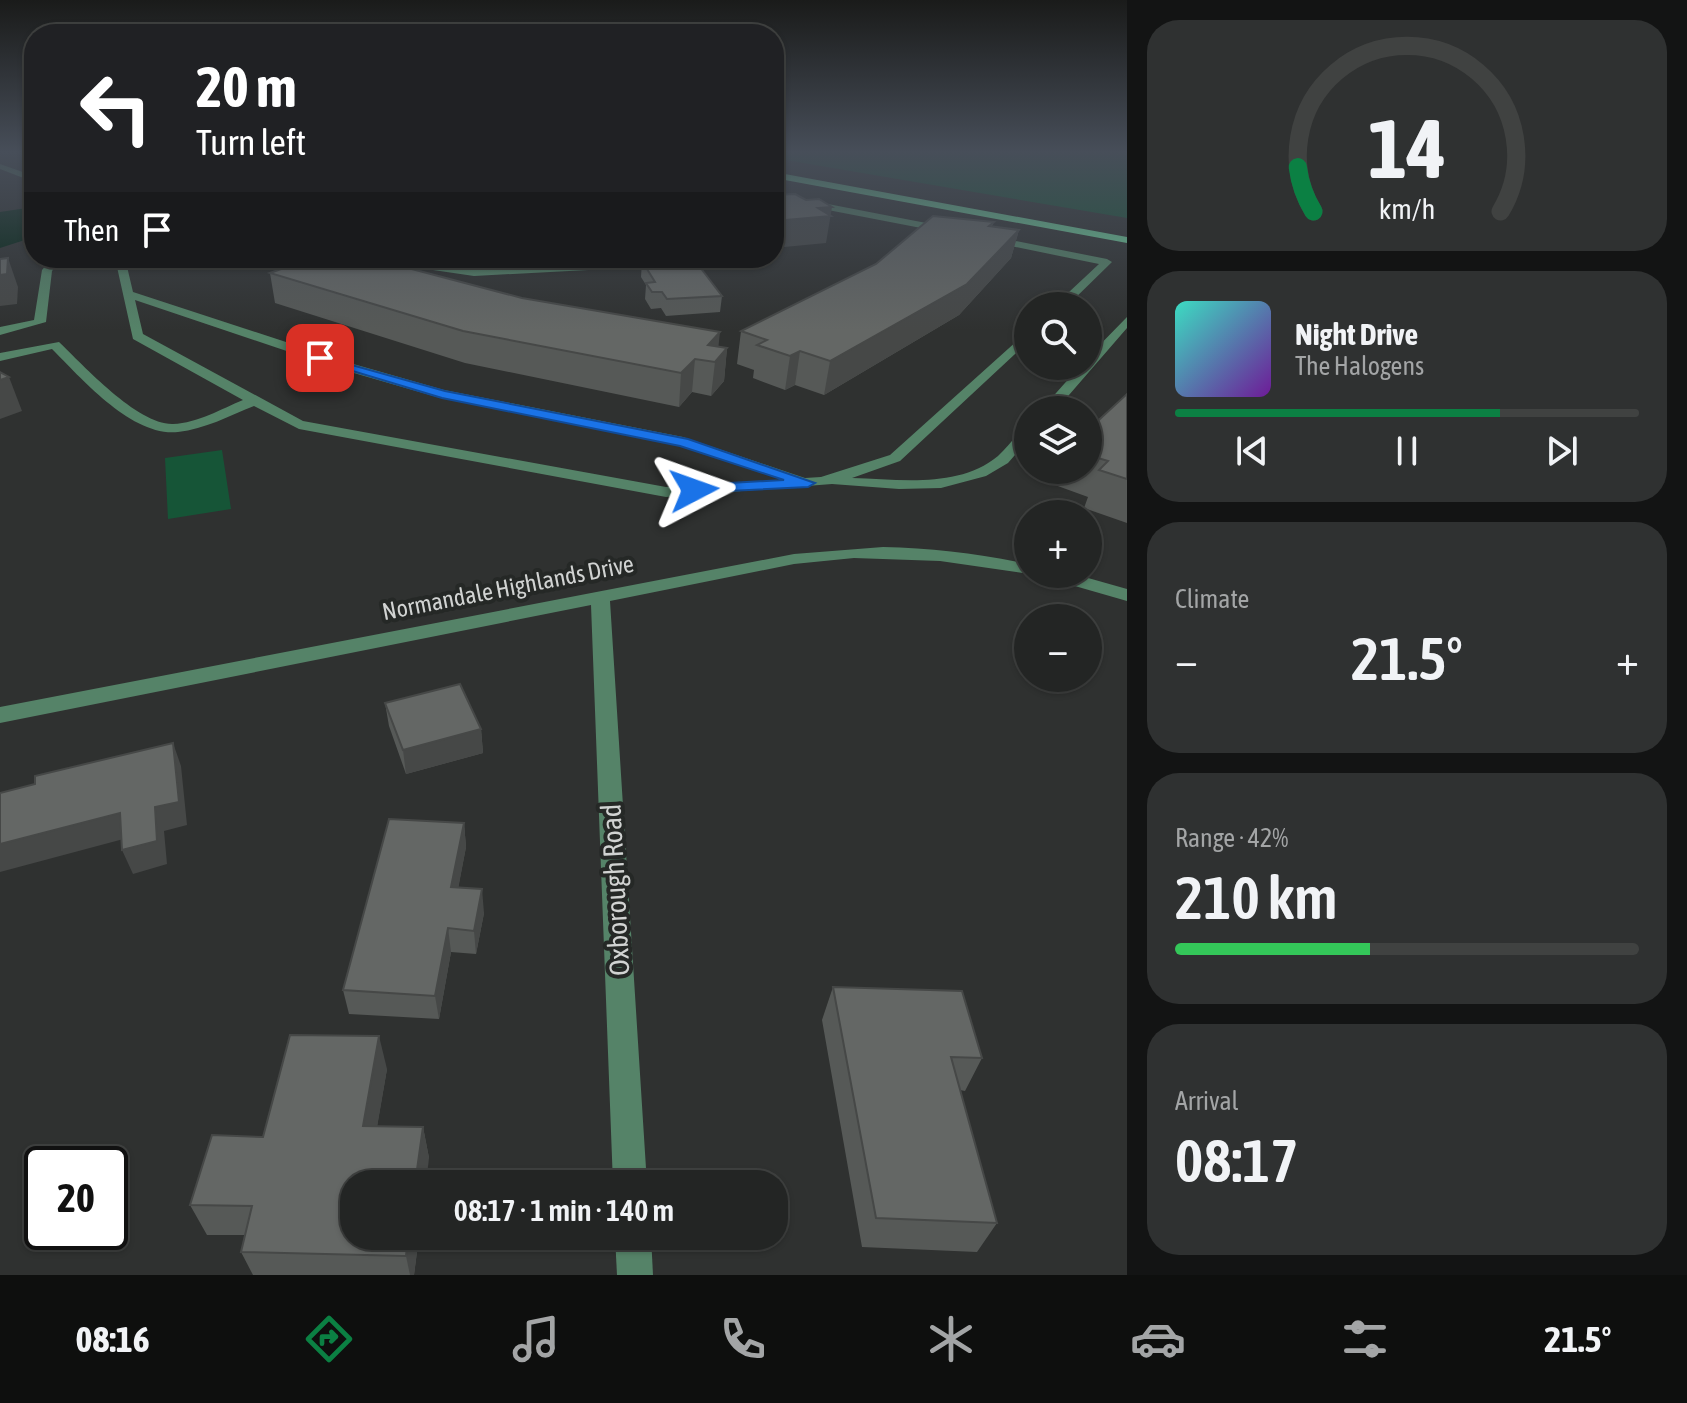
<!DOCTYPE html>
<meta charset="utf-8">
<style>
:root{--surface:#232524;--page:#2f3131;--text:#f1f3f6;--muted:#a3a5a6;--line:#404241;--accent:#0b8043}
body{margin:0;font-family:"Asap Condensed",sans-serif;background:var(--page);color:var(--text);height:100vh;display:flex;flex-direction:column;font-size:30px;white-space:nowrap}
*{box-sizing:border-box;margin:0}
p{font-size:26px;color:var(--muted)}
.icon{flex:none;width:44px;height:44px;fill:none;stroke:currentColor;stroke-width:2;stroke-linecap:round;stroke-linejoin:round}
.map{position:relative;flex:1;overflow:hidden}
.side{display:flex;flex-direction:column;gap:20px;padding:20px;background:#131414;width:560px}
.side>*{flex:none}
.guide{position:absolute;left:24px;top:24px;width:760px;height:244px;border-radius:32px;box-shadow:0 2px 6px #0004,0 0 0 2px var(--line);background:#202124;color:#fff;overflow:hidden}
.fabs{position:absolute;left:1014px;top:292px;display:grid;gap:16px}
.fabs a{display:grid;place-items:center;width:88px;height:88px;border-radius:50%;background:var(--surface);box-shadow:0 2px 6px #0004,0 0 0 2px var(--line);font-size:40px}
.speed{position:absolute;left:24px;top:1146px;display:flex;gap:16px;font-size:40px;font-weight:700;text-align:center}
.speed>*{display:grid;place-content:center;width:104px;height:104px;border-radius:50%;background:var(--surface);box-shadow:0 2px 6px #0004,0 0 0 2px var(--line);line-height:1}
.speed .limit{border:4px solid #111;border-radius:12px;background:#fff;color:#111}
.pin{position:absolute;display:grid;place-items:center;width:68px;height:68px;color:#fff;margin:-34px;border-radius:16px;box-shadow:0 4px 12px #0006}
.me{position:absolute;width:88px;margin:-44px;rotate:86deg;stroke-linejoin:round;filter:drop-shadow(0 0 6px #0008)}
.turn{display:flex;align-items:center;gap:28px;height:168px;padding:0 40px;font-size:36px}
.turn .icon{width:104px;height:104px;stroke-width:2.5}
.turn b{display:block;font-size:56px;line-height:68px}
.then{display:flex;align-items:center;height:76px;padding:0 40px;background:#0003;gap:16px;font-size:30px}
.big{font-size:60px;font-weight:600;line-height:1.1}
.side .widget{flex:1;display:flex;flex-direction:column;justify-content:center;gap:12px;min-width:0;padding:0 28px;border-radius:32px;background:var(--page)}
.side .dial{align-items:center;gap:0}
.dial svg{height:208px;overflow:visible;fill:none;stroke:var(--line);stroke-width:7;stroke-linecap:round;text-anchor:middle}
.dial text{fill:var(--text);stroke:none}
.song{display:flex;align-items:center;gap:24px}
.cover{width:96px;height:96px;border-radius:12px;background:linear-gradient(135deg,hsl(170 70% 55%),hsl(280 70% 35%))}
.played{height:8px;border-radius:4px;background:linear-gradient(90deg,var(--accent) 70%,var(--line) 70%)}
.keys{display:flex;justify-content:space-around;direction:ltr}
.heat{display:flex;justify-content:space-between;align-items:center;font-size:44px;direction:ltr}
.charge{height:12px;border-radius:6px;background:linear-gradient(90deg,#34c759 42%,var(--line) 0)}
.trip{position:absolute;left:340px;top:1170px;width:448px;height:80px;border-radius:32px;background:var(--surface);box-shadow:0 2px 6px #0004,0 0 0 2px var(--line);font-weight:600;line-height:80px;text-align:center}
.dock{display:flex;height:128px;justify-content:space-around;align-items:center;background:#0e0f0e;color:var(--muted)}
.dock .icon{width:56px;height:56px}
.dock .on{color:var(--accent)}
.dock b{font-size:36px;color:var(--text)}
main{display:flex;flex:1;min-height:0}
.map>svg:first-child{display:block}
.green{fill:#165537}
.water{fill:#012413}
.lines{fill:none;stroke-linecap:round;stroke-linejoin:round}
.minor{fill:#558368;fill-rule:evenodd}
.major{fill:#70d49d;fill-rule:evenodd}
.wall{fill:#565957}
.shaded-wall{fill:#464847}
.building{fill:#646765;stroke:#464847;stroke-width:2}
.route{fill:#1a73e8;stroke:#114b97;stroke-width:2}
.labels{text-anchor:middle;stroke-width:8;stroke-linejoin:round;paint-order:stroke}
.street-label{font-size:24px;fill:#d1d3d2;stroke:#252826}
.near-street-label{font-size:28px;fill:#d1d3d2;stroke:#252826}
</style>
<main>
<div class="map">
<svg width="1127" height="1275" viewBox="0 0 1127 1275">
<rect width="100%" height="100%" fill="#2f3130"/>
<g class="green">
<path d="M774,152h353v66l-353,-60z"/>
<path d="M222,450l9,59 -63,10 -3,-61z"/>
</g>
<path class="water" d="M34,207v30l-34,11v-36z"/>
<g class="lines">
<g class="minor">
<path d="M0,164l34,12v6l-34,-13z"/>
<path d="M802,199l145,28 5,3 -5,3 -145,-28 -28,2v-6z"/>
<path d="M990,236l117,23 5,3 -45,44h-13l45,-42 -113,-23z"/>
<path d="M52,258h11l-11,13 -6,51 -46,13v-8l34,-7 8,-50z"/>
<path d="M115,258h10l8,34 217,71 94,27 239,47 122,41 16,-1 69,-22 138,-124v11l-128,119 -48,17c47,1 106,11 146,-22 9,-8 17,-19 25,-28l5,-1v13l-20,23 -22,13 -45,12 -42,1 -67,-5 -166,13 -367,-68 -45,-23c-25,10 -49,23 -76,26 -46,5 -96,-53 -126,-83l-52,12v-8l59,-11c25,24 79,83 114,82 25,-1 48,-15 70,-24l-110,-61zM135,300l205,69 97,28 243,49 103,34 -117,7 -363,-66 -160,-87z"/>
<path d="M351,258h30l93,12 152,-8 5,3 -5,3 -152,8z"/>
<path d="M1127,317v11l-71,82h-15l39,-44h8v-9z"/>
<path d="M883,547c49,1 97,7 145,17l2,10 -90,-13 -86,-3 -60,6 -184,37 37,583h-34l-22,-579 -591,118v-16l794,-153z"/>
<path d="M1045,574h29l53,15v12l-80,-23z"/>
<path d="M615,1236h36l2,39h-36z"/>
</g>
<path class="major" d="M774,172l353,65v6l-353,-65z"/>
</g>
<g class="wall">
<path d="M994,222l-2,4 27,4 -8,28 -52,57 -135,80 -29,-10 -10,5 -32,-12 1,-8 -17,-6 4,-33z"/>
<path d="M448,258h208l-208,6z"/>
<path d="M642,261l80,35 -2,16 -54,4 -5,-8 -10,1 -6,-10 1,-14 -5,-8z"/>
<path d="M285,263l237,35 205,50 -3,33 -13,15 -19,-4 -13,15 -214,-44 -190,-60 -5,-30 16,-6z"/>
<path d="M1127,394v129l-43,-15 4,-11 -33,-12 5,-15h28v-40z"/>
<path d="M385,703l96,26 2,24 -77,21 -17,-48z"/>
<path d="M464,823l2,24 -8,41 26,25 -8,41 -25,-2 -12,67 -90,-5 -6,-24z"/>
<path d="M833,987l149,71 -17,33 -5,-1 37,133 -20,29 -115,-5 -40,-227z"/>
<path d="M387,1069l-10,57 46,1 6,31 -75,78h65l-5,39h-161l-12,-23 4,-17h-38l-17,-30 73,-68z"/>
</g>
<g class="shaded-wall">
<path d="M832,207l-6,36 -52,5v-27l44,-13z"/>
<path d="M1019,230l-8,28 -52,57 -135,80 6,-34z"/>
<path d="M8,258l10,29 -1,17 -17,2v-31z"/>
<path d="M720,332l-3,28 10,-12 -3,33 -13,15 4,-34 -7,-17z"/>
<path d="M800,351l-5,34 -10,5 5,-34z"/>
<path d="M695,359l-3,33 -13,15 2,-34z"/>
<path d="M9,377l13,34 -22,8v-39z"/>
<path d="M481,729l2,24 -77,21 -3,-24z"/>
<path d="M173,743l8,23 6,59 -23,6 3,33 -34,10 -11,-24z"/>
<path d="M120,813l11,24 -131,35v-28z"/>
<path d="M464,823l2,24 -12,64 -3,-24z"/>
<path d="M482,889l2,24 -8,41 -2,-23z"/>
<path d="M448,928l3,24 -12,67 -4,-23z"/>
<path d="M379,1036l8,33 -15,88 -9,-31z"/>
<path d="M423,1127l6,31 -3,26h-11z"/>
<path d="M408,1236h11l-5,39h-4l-4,-19z"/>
</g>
<g class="building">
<path d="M795,194l11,6 13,-1 13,8 -14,1 13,8 -57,5v-26z"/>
<path d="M933,216l61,6 -5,4 30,4 -52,54 -137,77 -30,-10 -10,5 -33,-11 10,-5 -26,-9 135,-67z"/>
<path d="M8,258l-1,16 -7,1v-16z"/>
<path d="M306,258h64l152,40 198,34 -12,13 19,3 -12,14 -20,-3 -14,14 -218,-42 -193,-58 22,-8 -7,-2z"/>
<path d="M693,258l29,38 -55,3 -5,-7h-10l-6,-9 9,-1 -13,-21z"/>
<path d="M0,372l9,5 -9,3z"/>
<path d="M1127,394v85l-28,-9 9,-9 -20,-6v-25z"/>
<path d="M460,684l21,45 -78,21 -18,-47z"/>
<path d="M173,743l6,59 -24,5 2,34 -35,9 -2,-37 -120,31v-51l35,-9v-8z"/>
<path d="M389,819l75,4 -13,64 31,2 -8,42 -26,-3 -13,68 -92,-6z"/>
<path d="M833,987l129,4 20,67 -31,-1 46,166 -121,-5z"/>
<path d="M290,1035l89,1 -16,90 60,1 -8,57h-61v52h54l-2,20 -165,-4 11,-46 -62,-1 22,-70 51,2z"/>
</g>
<linearGradient id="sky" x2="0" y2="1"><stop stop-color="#1a1b1a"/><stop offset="0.46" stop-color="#474e59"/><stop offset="1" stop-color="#474e59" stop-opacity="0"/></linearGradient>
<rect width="1127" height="330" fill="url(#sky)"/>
<path class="route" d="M316,355l129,36 243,48 127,44 -7,4 -119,6v-6l5,-2 90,-5 -104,-34 -238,-48 -126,-38z"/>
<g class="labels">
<g class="street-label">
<text transform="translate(508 588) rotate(-11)" y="8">Normandale Highlands Drive</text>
</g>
<g class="near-street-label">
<text transform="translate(615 890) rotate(-93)" y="10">Oxborough Road</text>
</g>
</g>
</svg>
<div class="fabs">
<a><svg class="icon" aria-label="search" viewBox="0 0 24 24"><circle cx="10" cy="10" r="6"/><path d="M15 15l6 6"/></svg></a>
<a><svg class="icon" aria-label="layers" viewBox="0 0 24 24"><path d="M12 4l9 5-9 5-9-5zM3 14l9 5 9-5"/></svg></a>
<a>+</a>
<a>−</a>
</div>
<div class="speed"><div class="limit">20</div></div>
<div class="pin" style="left:320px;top:358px;background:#d93025"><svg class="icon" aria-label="arrive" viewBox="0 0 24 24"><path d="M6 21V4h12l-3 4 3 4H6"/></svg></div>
<svg class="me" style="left:694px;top:490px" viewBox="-20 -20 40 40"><path d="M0-17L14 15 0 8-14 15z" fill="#1a73e8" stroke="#fff" stroke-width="4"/></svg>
<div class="trip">08:17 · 1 min · 140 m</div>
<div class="guide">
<div class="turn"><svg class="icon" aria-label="left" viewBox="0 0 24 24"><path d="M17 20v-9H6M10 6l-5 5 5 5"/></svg><div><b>20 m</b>Turn left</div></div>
<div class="then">Then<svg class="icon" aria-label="arrive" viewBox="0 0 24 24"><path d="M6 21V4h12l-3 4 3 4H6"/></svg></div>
</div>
</div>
<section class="side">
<div class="widget dial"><svg viewBox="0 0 100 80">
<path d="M14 69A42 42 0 1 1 86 69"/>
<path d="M14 69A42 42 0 0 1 8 52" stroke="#0b8043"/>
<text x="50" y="56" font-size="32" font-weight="700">14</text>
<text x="50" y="72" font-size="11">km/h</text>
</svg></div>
<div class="widget">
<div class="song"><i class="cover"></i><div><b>Night Drive</b><p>The Halogens</p></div></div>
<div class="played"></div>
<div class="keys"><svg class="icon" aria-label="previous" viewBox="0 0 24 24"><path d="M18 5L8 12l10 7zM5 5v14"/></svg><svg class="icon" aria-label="pause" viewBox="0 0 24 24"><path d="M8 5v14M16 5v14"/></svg><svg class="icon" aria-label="next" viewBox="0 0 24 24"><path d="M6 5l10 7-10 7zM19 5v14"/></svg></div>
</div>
<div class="widget"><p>Climate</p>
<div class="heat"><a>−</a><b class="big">21.5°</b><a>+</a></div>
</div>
<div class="widget"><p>Range · 42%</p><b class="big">210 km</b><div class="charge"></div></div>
<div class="widget"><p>Arrival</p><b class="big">08:17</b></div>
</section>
</main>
<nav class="dock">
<b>08:16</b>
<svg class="icon on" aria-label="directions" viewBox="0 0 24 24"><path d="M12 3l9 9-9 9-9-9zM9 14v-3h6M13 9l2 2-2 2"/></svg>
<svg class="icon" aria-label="music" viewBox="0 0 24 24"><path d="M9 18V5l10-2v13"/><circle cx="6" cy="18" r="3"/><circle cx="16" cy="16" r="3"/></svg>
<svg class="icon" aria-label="phone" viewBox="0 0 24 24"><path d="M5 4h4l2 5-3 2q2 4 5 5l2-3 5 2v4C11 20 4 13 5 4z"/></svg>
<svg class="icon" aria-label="climate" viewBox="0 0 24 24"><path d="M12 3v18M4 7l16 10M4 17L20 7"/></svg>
<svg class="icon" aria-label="car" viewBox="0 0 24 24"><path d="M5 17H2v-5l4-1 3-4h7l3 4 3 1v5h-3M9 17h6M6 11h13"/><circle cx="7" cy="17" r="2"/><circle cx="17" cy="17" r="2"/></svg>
<svg class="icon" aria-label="filters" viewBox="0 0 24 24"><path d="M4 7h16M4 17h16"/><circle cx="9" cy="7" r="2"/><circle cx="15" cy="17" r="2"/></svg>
<b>21.5°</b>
</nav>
